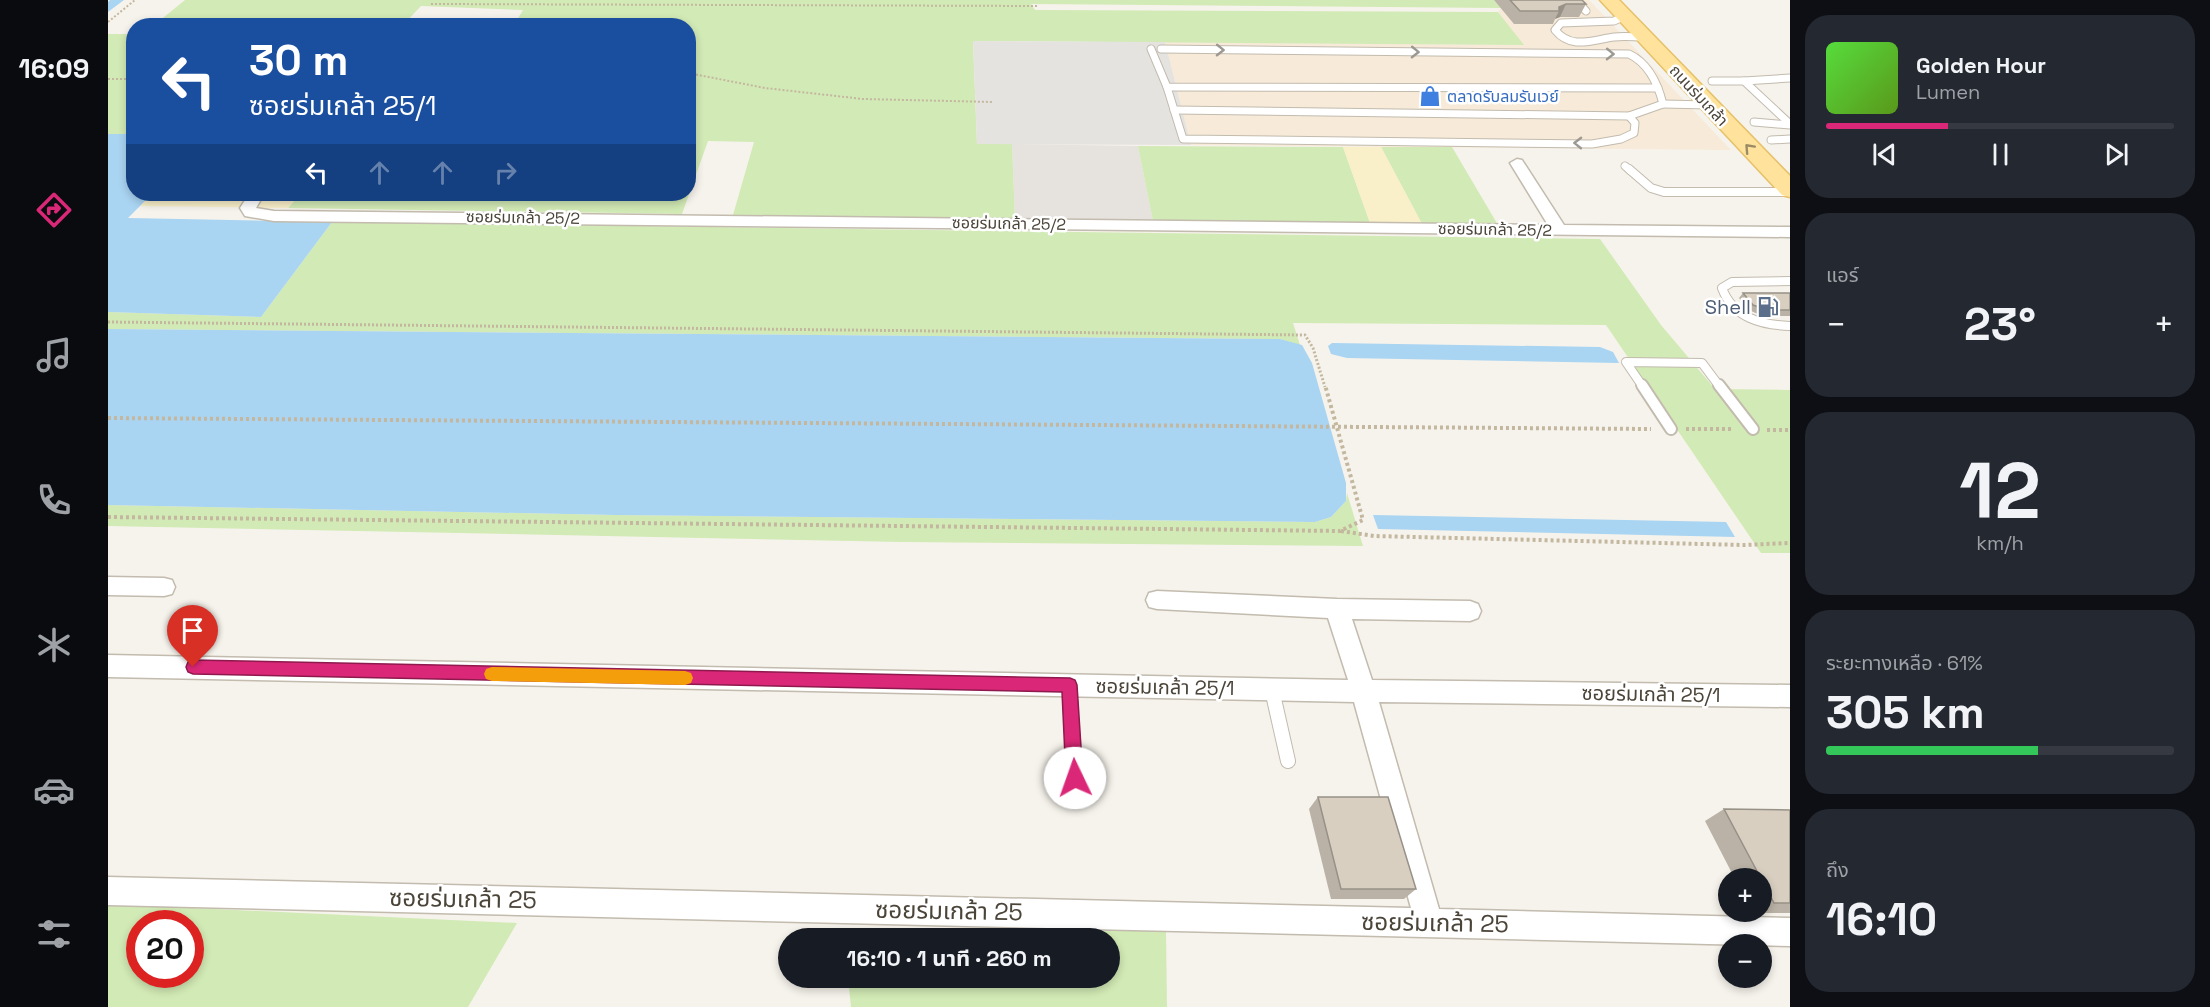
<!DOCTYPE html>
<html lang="th">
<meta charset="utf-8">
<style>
:root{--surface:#171b24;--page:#242831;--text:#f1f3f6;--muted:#9ea1a6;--line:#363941;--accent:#db2777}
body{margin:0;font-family:"Space Grotesk","Noto Sans Thai",sans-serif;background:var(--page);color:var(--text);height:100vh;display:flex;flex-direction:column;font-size:22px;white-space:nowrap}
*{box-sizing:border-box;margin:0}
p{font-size:20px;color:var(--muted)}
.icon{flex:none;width:33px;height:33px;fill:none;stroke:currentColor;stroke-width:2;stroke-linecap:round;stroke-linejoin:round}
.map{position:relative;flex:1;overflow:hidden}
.details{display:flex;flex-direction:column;gap:15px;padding:15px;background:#0d0f14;width:420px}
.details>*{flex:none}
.guide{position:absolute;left:18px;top:18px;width:570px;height:183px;border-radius:24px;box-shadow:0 3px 9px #0003;background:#1a4fa0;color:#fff;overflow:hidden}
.tools{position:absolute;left:1610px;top:868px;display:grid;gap:12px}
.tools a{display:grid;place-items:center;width:54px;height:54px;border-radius:50%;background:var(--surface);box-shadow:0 3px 9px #0003;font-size:30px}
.speed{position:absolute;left:18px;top:910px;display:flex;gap:12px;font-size:30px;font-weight:700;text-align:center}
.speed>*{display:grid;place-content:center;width:78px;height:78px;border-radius:50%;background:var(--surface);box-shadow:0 3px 9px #0003;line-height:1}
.speed .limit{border:9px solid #d22;background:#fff;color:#111}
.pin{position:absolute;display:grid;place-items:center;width:51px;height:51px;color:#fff;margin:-62px -26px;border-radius:50% 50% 50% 0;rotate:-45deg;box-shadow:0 0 6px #0007}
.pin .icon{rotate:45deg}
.me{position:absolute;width:66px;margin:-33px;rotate:357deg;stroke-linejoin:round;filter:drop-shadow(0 0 4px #0008)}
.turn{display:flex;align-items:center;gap:21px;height:126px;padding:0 24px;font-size:27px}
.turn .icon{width:78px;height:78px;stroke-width:2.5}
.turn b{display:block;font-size:42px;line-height:51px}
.lanes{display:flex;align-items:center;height:57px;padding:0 24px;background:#0003;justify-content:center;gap:30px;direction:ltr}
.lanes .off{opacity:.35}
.big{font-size:45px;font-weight:700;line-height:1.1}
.details .widget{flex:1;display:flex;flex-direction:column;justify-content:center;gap:9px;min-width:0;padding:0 21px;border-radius:24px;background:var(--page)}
.details .dial{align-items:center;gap:0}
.dial b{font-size:78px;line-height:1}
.song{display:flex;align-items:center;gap:18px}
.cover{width:72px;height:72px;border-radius:9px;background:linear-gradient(135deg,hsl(110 70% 55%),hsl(90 70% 35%))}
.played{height:6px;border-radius:3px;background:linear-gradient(90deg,var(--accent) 35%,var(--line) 35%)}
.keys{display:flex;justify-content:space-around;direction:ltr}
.heat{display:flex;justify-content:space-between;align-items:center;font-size:33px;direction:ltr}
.charge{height:9px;border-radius:4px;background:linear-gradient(90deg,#34c759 61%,var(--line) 0)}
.trip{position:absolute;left:670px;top:928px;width:342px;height:60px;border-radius:30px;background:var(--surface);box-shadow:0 3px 9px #0003;font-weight:700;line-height:60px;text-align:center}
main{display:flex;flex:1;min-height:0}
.menu{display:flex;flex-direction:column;width:108px;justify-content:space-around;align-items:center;background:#090b0e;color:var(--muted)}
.menu .icon{width:42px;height:42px}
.menu .selected{color:var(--accent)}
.menu b{font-size:27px;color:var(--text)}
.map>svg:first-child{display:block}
.commercial{fill:#f7ead8}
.industrial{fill:#e6e2dd}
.green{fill:#d2eab5;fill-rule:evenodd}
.sand{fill:#f9efc9}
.parking{fill:#e5e3e0}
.water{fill:#a9d4f2}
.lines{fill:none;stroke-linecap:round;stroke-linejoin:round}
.canal{fill:#a9d4f2;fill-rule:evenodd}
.lane-far3-casing{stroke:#c2bbae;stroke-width:9}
.lane-far2-casing{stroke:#c2bbae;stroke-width:10}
.lane-far1-casing{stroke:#c2bbae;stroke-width:14}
.lane-casing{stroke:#c2bbae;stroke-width:16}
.street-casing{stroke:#c2bbae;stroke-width:3}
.primary-casing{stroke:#e6c16a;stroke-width:3}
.path-far2{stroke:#c4b79f;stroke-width:2;stroke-dasharray:2 2;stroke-linecap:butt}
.path-far1{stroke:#c4b79f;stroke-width:3;stroke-dasharray:2 2;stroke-linecap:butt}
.path{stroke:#c4b79f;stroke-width:4;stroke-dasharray:3 3;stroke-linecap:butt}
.lane-far3{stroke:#fff;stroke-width:7}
.lane-far2{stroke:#fff;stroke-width:8}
.lane-far1{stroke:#fff;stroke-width:10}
.lane{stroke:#fff;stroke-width:14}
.street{fill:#fff;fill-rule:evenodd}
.primary{fill:#ffe39c;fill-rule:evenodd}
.wall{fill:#bab2a6}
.shaded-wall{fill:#979187}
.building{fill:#d8cfc1;stroke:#979187;stroke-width:1.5}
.oneway{stroke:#9c9892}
.oneway2{stroke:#9c8c66}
.route{fill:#db2777;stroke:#8e194d;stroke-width:1.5}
.slow{fill:#f59e0b}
.labels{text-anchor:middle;stroke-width:5;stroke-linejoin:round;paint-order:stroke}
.far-street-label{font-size:16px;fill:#4b4439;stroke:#fff}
.far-shop-label{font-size:16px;fill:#366cbe;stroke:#fff;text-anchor:start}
.service-label{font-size:20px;fill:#4e5e75;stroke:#fff;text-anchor:end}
.street-label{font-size:20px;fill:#4b4439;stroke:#fff}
.near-street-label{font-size:24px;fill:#4b4439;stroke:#fff}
</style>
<main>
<nav class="menu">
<b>16:09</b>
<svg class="icon selected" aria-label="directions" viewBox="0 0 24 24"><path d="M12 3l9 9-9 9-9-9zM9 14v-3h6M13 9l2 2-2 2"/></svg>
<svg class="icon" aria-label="music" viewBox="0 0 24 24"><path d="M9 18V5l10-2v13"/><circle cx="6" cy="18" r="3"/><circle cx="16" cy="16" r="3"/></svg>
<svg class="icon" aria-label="phone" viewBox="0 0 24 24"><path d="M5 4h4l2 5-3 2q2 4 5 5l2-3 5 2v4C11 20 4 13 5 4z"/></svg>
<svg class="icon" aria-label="climate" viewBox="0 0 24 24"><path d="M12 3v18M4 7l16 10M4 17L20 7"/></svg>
<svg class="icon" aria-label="car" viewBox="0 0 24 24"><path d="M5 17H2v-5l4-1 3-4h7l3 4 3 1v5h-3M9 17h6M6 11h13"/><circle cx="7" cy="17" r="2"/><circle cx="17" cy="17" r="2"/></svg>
<svg class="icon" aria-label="filters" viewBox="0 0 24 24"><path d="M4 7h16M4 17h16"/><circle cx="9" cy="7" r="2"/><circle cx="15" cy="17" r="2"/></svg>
</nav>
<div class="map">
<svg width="1682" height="1007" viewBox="0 0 1682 1007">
<rect width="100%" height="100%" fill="#f6f3ec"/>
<path class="commercial" d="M1386,0h95l142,150 -540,-5 -26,-103 358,3 -25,-33 3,-4z"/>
<path class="industrial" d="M904,144l126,2 15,75 -138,-2z"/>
<g class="green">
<path d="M77,0h1309l7,8 -470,-4 4,6 463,2 26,33 -551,-4 4,103h35l3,75 -282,-4 21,-73 -46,-1 -26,73 -394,-6 12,-14h388v-168l-174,-1 9,-15 -102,-4 -18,19 -250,1z"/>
<rect x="0" y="34" width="25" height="100"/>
<path d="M1030,146l205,1 27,76 -217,-2z"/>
<path d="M1273,147h71l46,78 -76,-1z"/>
<path d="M224,222l1268,17 61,86 54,64 75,1v163h-29l-155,-228 -313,-2 7,22 -20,-6 -1172,-10v-17l153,5z"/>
<path d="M1239,493l16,53 -461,-4 -794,-16v-21l508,10 699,7 16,-5 15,-16z"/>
<path d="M0,904l409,19 -49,84h-360zM32,924h50v51h-50z"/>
<path d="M735,929l323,2 1,76h-316l-3,-29h262v-39h-266z"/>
</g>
<g class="sand">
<path d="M1235,147h38l41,77 -52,-1z"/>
<path d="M44,194h148l-12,14 -148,-2z"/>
</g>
<path class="parking" d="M865,41l192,1 26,103 -214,-1z"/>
<g class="water">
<path d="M0,134h25l1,60h18l-24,24 204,4 -71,95 -153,-5z"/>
<path d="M0,329l1172,10 22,6 10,18 34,120v18l-15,16 -16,5 -699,-7 -508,-10z"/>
<path d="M1224,343l268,4 13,5 6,11 -272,-5 -16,-4 -3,-8z"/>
<path d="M1265,515l353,7 9,15 -357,-8z"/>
</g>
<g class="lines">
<path class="canal" d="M2,0h14l-16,12v-10z"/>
<defs>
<g id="lane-far3">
<path d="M1468,0l10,11"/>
<path d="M1517,16l-11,5 -53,2 -6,7c16,20 37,10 59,7 10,-1 20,0 30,0"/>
<path d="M1043,49l16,38 491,1"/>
<path d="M1053,49l468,5c19,9 29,30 34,50l-34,12 6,7 -1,10 -13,6 -29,5 -409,-5 -16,-52"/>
<path d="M1682,78l-46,3 46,43"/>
<path d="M1604,81h32"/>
<path d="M1555,104l46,1"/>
<path d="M1066,110l455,6"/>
<path d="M1646,122l36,3"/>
<path d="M1663,140l19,-1"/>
<path d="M1517,166l6,5"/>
</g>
<g id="lane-far2">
<path d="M1521,169l22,19 13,4h126"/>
<path d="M1682,281l-58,1 -10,6c11,30 40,37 68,38"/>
<path d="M1535,387l-17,-25 76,1 18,24"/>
</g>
<g id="lane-far1">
<path d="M1534,385l29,44"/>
<path d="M1611,385l34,44"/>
</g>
<g id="lane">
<path d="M961,685l6,93"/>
<path d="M1164,690l16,71"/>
</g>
<g id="street">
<path d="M1409,159l5,1 42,65 226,2v10l-1516,-16 -29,-5 -5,-8 9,-14h15l-8,14 18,3 1274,14 -38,-62z"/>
<path d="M0,577l56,1 8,2 3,7 -3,7 -8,2 -56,-1z"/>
<path d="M1049,591l180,8 133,2 8,3 3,7 -3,7 -8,3 -118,-2 20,61 418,5v22l-411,-5 60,207 351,9v28l-1682,-41v-28l1303,31 -57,-206 -1246,-25v-22l1240,25 -20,-62 -171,-9 -8,-2 -3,-7 3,-7z"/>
</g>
<path id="primary" d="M1492,0h19l171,176v21l-8,-2z"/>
</defs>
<use href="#lane-far3" class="lane-far3-casing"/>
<use href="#lane-far2" class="lane-far2-casing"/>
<use href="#lane-far1" class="lane-far1-casing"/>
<use href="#lane" class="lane-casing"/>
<use href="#street" class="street-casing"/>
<use href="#primary" class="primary-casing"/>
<g class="path-far2">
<path d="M323,4l608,2"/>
<path d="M0,22l27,-22"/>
<path d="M580,73l77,15 98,11 130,3"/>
<path d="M0,79h26"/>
</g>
<path class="path-far1" d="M0,322l1197,13 8,13 12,39"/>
<g class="path">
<path d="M0,418l1543,11"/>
<path d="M1578,429h46"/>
<path d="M1659,430h23"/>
<path d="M0,517l1232,14 23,-11 -38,-135"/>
<path d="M1233,531l33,5 369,9 47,-2"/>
</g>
<use href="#lane-far3" class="lane-far3"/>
<use href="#lane-far2" class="lane-far2"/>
<use href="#lane-far1" class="lane-far1"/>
<use href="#lane" class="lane"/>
<use href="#street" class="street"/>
<use href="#primary" class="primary"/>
</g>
<g class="wall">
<path d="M1386,0h88l4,4 -7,13h-19l-5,2 -2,5h-39z"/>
<path d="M1635,293h47v23h-28l-13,-6 -10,-12z"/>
<path d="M1210,797l98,92 -12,10h-73l-22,-90z"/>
<path d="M1616,809l66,1v103h-38v-1h9v-33h-26l-30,-58z"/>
</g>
<path class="shaded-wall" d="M1458,4l-6,13 -5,2 4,-8v-4z"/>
<g class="building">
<path d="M1402,0h72l4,4h-20l-7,3v4h-39z"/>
<path d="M1635,293h47v17h-23l-14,-5z"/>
<path d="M1210,797h70l28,92h-75z"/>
<path d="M1616,809l66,1v93h-16z"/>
</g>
<defs><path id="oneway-chevron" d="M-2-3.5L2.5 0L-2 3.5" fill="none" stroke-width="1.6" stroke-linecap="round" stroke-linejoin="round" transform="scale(1.5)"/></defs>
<g class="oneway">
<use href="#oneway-chevron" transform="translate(1112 50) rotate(1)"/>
<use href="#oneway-chevron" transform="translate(1307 52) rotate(1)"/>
<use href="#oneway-chevron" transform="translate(1502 54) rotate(1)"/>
<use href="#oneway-chevron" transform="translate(1470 143) rotate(-179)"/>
</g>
<use class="oneway2" href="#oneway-chevron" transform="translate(1641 148) rotate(-133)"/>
<path class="route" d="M85,660l877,18 5,2 2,5 6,93 -2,6 -6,2 -6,-2 -3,-6 -4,-86 -869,-18 -5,-2 -2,-5 2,-5z"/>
<path class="slow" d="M384,667l193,4 6,2 2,5 -2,5 -6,2 -193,-4 -6,-2 -2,-5 2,-5z"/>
<defs>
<symbol id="shop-bare" viewBox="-9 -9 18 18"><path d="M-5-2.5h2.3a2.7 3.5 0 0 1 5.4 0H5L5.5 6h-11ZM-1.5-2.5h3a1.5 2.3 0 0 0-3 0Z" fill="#3f7fe0" stroke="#fff" stroke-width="2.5" paint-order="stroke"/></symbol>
<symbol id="fuel-bare" viewBox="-9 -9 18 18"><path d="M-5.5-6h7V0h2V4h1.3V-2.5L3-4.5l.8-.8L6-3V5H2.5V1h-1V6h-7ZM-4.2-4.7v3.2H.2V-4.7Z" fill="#5c6f8a" stroke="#fff" stroke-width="2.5" paint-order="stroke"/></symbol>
</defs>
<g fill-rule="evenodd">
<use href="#shop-bare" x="1307" y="81" width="30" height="30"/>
<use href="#fuel-bare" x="1645" y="292" width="30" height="30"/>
</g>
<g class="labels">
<g class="far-street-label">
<text transform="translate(1591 95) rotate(47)" y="6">ถนนร่มเกล้า</text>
<text transform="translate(415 217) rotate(1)" y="6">ซอยร่มเกล้า 25/2</text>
<text transform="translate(901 223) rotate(1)" y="6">ซอยร่มเกล้า 25/2</text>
<text transform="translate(1387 229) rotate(1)" y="6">ซอยร่มเกล้า 25/2</text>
</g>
<g class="far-shop-label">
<text x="1339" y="102">ตลาดรับลมรันเวย์</text>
</g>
<g class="service-label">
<text x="1643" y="314">Shell</text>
</g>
<g class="street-label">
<text transform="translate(1057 687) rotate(1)" y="7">ซอยร่มเกล้า 25/1</text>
<text transform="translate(1543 694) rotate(1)" y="7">ซอยร่มเกล้า 25/1</text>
</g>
<g class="near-street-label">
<text transform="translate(355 899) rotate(1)" y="8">ซอยร่มเกล้า 25</text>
<text transform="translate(841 911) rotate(1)" y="8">ซอยร่มเกล้า 25</text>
<text transform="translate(1327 923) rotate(1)" y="8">ซอยร่มเกล้า 25</text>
</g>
</g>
</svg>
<div class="tools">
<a>+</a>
<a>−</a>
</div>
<div class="speed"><div class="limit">20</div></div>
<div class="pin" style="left:85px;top:667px;background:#d93025"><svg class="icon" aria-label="arrive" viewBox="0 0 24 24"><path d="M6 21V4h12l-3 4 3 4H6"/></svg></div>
<svg class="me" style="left:967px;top:778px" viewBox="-20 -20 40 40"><circle r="19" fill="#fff"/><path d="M0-13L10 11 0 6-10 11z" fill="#db2777"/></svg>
<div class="trip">16:10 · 1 นาที · 260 m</div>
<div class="guide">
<div class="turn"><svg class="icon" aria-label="left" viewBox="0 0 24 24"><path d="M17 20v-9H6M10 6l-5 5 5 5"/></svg><div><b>30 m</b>ซอยร่มเกล้า 25/1</div></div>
<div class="lanes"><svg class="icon" aria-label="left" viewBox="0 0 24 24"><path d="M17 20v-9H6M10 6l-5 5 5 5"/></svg><svg class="icon off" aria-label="ahead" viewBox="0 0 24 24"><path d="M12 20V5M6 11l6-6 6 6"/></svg><svg class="icon off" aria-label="ahead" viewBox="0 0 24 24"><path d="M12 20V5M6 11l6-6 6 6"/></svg><svg class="icon off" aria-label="right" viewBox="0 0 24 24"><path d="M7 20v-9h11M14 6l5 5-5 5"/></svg></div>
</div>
</div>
<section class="details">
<div class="widget">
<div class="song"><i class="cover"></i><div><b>Golden Hour</b><p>Lumen</p></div></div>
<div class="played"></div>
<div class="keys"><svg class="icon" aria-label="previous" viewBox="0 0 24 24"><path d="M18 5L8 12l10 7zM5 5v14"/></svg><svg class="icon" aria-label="pause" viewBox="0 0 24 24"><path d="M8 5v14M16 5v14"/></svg><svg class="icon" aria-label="next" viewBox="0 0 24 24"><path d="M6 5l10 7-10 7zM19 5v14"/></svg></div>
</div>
<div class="widget"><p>แอร์</p>
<div class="heat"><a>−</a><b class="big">23°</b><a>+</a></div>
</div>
<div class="widget dial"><b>12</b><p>km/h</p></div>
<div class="widget"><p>ระยะทางเหลือ · 61%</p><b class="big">305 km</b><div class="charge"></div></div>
<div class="widget"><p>ถึง</p><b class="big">16:10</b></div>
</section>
</main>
